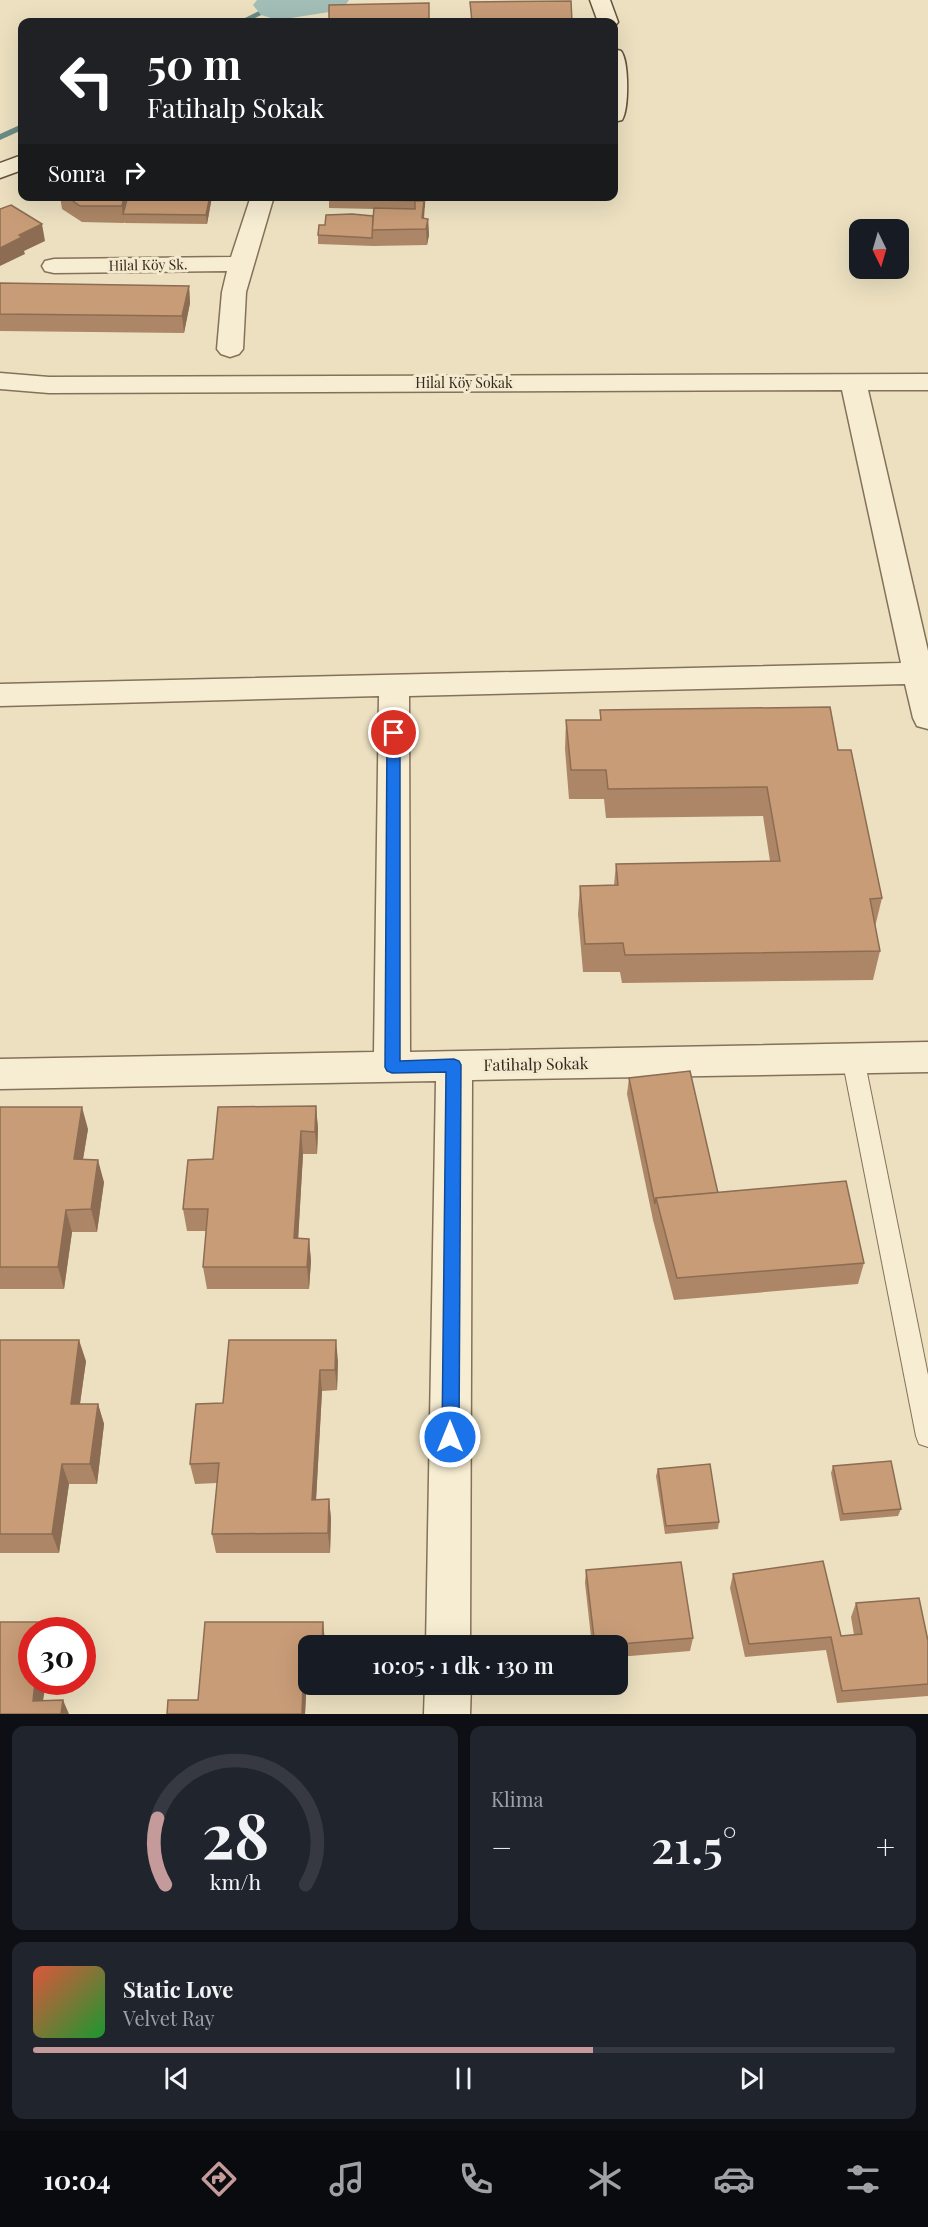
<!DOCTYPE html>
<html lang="tr">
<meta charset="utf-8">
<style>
:root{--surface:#171b24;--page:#20242c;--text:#f1f3f6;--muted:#9ea1a6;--line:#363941;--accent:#c59a9b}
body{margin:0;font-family:"Playfair Display",serif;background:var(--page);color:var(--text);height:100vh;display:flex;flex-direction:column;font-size:22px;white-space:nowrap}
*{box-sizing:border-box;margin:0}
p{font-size:20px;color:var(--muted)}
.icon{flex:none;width:33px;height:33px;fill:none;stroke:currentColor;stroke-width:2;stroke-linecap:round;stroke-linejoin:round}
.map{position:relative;height:1714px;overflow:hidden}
.drawer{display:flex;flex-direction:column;gap:12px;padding:12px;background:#0d0f14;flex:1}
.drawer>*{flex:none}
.hud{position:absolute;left:18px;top:18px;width:600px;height:183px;border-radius:12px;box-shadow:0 6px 24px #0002;background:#202124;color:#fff;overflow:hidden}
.needle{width:39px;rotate:175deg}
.buttons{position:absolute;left:849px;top:219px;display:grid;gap:12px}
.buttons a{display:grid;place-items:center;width:60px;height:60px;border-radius:12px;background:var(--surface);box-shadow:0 6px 24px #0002;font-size:30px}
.speed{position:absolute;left:18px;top:1617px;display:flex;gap:12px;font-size:30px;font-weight:700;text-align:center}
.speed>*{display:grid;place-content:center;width:78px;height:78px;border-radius:50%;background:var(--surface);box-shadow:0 6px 24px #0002;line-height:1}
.speed .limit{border:9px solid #d22;background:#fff;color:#111}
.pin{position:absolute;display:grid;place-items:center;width:51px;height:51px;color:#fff;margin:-26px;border:3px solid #fff;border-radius:50%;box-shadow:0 2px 6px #0007}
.me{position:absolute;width:66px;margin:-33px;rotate:0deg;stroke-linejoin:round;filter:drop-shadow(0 0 4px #0008)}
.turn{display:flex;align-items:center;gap:21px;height:126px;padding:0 30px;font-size:27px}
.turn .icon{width:78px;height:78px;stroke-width:2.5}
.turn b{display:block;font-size:42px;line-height:51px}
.then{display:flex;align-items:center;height:57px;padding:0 30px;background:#0003;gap:12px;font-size:22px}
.big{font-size:45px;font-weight:600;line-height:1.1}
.drawer .card{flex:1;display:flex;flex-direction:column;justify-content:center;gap:9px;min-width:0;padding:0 21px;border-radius:12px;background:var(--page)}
.drawer .dial{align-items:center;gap:0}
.dial svg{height:156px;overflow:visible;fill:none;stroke:var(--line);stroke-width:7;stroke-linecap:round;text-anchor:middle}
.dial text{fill:var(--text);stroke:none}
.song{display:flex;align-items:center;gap:18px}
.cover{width:72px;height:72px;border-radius:9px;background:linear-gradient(135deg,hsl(10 70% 55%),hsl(130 70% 35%))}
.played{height:6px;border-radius:3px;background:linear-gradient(90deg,var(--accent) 65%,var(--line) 65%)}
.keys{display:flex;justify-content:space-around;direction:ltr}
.heat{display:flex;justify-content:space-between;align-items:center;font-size:33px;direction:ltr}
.drawer .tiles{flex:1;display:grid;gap:12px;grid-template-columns:1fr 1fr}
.card:last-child{grid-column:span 2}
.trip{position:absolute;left:298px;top:1635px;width:330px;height:60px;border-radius:12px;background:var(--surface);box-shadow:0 6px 24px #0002;font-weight:600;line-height:60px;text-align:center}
.tab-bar{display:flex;height:96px;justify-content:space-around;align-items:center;background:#090b0e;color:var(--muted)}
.tab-bar .icon{width:42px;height:42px}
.tab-bar .selected{color:var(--accent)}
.tab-bar b{font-size:27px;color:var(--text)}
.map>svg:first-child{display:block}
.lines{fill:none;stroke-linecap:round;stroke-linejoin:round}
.stream{fill:#6a8b84;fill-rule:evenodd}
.river{fill:#a2beb7;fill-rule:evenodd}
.lane-casing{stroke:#847159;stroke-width:2}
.street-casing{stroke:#847159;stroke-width:3}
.secondary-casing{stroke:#65523c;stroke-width:3}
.lane{fill:#f7edd2;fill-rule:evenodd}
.street{fill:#f7edd2;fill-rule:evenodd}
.secondary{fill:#f7edd2;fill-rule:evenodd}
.wall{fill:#ac8666}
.shaded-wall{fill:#8c6d53}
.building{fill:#c89c77;stroke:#8c6d53;stroke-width:1.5}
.route{fill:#1a73e8;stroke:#114b97;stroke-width:1.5}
.labels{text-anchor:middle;stroke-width:6;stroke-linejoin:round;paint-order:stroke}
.far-street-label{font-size:14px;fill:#34291c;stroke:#f3eacf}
.street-label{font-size:16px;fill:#34291c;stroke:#f3eacf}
</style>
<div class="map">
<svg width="928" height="1714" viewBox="0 0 928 1714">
<rect width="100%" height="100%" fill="#ece0c0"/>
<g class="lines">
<g class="stream">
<path d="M275,3l7,2 -35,17h-10z"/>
<path d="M22,124v6l-22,10v-6z"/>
</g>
<path class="river" d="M257,0h92l-7,10 -64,10 -17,-5 -8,-10z"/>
<defs>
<path id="lane" d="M853,1049l8,3 3,6 64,317v72l-9,-3 -3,-8 -74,-378 3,-6z"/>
<g id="street">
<path d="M251,196h23l-28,96 -3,57 -4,5 -9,3 -9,-3 -4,-5 5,-57 5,-21 -173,2 -9,-2 -3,-5 3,-5 9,-2 177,-2z"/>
<path d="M0,373l49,4 879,-3v16h-60l60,261v78l-11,-3 -4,-8 -8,-34 -496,12 1,356 518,-10v30l-456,8 -2,566h-44l10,-565 -436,8v-30l374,-7 5,-356 -379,10v-22l901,-21 -59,-273 -793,3 -49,-4z"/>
<path d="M425,1684h46l-1,30h-46z"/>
</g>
<g id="secondary">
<path d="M590,0h20l8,22 -3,4 -1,1v-5h-16z"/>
<path d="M614,49l7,2c8,10 8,58 1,69l-8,2z"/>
<path d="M22,155v15l-22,8v-15z"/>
</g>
</defs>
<use href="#lane" class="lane-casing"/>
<use href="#street" class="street-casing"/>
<use href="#secondary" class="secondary-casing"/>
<use href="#lane" class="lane"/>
<use href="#street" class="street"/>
<use href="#secondary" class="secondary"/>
</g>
<g class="wall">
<path d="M60,196h152l-5,28 -82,-1 -1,-1v1l-42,-1 -20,-13z"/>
<path d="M324,196h107v4l-6,-1 -1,20h4l1,16 -2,10 -54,1 -55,-2v-9l7,-10 48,-9 1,-7 -45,-1v-10h-5z"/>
<path d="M0,283l189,3 1,17 -6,30 -184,-2z"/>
<path d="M600,710l238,40 44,148 -7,29 5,24 -7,29 -251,3 -2,-11h-37l-5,-58 2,-28 34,-1 2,-21 154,-3 -7,-45 -157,2 -2,-19h-35l-4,-50 1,-29h34z"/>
<path d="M629,1078l89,115 146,70 -6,21 -184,16 -21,-80 -26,-126z"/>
<path d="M316,1106l2,23 -1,25h-14l-5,84 11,1 2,22 -2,28h-102l-4,-22 3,-36h-19l-4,-22 30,-50z"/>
<path d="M0,1107l88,22 -5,31 21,22 -7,50h-25l-8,57h-64z"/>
<path d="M0,1340l86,21 -6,43h18l6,20 -7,60h-28l-10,69h-59z"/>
<path d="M338,1361l-1,29 -15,1 -6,109 13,-1 2,20 -1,34h-114l-4,-19 5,-51 -22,1 -5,-20 33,-61z"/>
<path d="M833,1466l68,43 -3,7 -58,5 -9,-48z"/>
<path d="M658,1469l61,53 -1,7 -53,5 -9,-58z"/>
<path d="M586,1570l107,68 -3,13 -72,6v-11h-26l-7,-63z"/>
<path d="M733,1574l108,62 13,-1 -3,-18 5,-14 72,38v55l-91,7 -11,-53 -81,7 -15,-69z"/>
<path d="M205,1622h118l2,24h-16v31h-2l-2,37h-138l1,-14h30z"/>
</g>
<g class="shaded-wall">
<path d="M124,196h7l-8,18 1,9 -2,-17z"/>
<path d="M210,196l2,1 -5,27 -1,-9z"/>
<path d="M425,196l-1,21 -1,12 -1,-11 2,-17z"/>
<path d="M428,219l1,16 -2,10 -1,-16z"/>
<path d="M42,224l3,17 -21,10 1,3 -25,12v-18l19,-13z"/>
<path d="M189,286l1,17 -6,30 -2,-17z"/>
<path d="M316,1106l2,23 -1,25 -2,-22z"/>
<path d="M82,1107l6,22 -9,53 -5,-23z"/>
<path d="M301,1131l2,23 -6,106 -3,-22z"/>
<path d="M98,1160l6,22 -7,50 -6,-23z"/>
<path d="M66,1210l6,22 -8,57 -6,-22z"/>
<path d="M309,1239l2,22 -2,28 -2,-22z"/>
<path d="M79,1340l7,21 -9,63 -6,-20z"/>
<path d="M336,1340l2,21 -1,29 -2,-20z"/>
<path d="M320,1370l2,21 -7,128 -3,-19z"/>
<path d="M98,1404l6,20 -7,60 -7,-20z"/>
<path d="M62,1464l7,20 -10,69 -7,-19z"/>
<path d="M329,1499l2,20 -1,34 -2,-20z"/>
<path d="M44,1622l3,8h-4z"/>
<path d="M323,1622l2,19v5h-3z"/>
<path d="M304,1659l3,18 -2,37h-3z"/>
<path d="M35,1682h11l-5,32 -8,-13z"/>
<path d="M63,1700l6,14h-8z"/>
</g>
<g class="building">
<path d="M571,1l1,21h-100l-2,-20z"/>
<path d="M429,3v19h-100v-17z"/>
<path d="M66,196h58l-2,10h-42z"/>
<path d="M128,196h82l-4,19 -83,-1z"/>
<path d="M329,196h96l-1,12v-7l-96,-2z"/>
<path d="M415,201h9l-2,17 6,1 -2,10 -54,1 2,-22 41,1z"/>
<path d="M11,205l31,19 -23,11 3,2 -22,11v-39z"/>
<path d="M352,214l21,2 -1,22 -54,-3 1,-10h6l1,-10z"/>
<path d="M0,283l189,3 -7,30 -182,-2z"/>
<path d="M830,707l8,43h13l31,148 -12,1 10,52 -255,4 -2,-12 -38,1 -5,-58 38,-1 -2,-21 164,-3 -13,-74 -159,2 -2,-19h-35l-5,-50h35l-1,-10z"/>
<path d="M690,1071l28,122 -62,5 -1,6 -26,-126z"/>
<path d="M316,1106l-1,26 -14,-1 -7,107 15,1 -2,28h-104l5,-58h-25l5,-49 25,-1 5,-52z"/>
<path d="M0,1107h82l-8,52 24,1 -7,49 -25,1 -8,57h-58z"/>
<path d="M846,1181l18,82 -187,15 -21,-80z"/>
<path d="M0,1340h79l-8,64h27l-8,60h-28l-10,70h-52z"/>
<path d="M229,1340h107l-1,30h-15l-8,130 17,-1 -1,34 -116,1 7,-71 -29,1 6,-60 27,-1z"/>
<path d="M891,1461l10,48 -58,5 -10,-48z"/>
<path d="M710,1464l9,58 -53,4 -8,-57z"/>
<path d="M823,1561l18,75 21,-2 -6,-31 63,-5 9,43v43l-86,7 -11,-54 -82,7 -16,-70z"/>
<path d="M681,1562l12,76 -98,8 -9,-76z"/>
<path d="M0,1622h44l-1,8h-11v52h3l-2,19 30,-1 -2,14h-61z"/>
<path d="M205,1622h118l-1,24h-13v13h-5l-2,55h-135l1,-14h30z"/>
</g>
<path class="route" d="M394,728l6,5v328l54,-2 5,2 2,4 -2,372 -3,5 -6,3 -6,-3 -2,-5 4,-365 -54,1 -5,-2 -2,-4 2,-334z"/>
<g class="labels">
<g class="far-street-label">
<text transform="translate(148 265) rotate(-1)" y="5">Hilal Köy Sk.</text>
<text x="464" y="388">Hilal Köy Sokak</text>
</g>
<g class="street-label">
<text transform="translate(536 1064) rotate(-1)" y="6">Fatihalp Sokak</text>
</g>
</g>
</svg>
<div class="buttons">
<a><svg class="needle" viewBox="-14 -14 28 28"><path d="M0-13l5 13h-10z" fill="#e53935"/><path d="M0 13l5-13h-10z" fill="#9ea1a6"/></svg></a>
</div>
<div class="speed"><div class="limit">30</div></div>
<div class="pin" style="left:394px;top:733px;background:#d93025"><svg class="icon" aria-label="arrive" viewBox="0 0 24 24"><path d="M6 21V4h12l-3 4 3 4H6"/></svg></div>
<svg class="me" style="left:450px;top:1437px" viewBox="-20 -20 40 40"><circle r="17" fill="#1a73e8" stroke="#fff" stroke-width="3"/><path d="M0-11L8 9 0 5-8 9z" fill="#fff"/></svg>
<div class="trip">10:05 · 1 dk · 130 m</div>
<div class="hud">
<div class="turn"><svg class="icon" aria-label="left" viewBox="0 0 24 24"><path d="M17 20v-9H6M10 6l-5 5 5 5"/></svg><div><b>50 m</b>Fatihalp Sokak</div></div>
<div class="then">Sonra<svg class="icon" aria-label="right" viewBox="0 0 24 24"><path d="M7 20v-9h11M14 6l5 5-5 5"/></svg></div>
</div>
</div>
<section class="drawer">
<div class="tiles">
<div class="card dial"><svg viewBox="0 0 100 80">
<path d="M14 69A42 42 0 1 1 86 69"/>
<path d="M14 69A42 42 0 0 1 10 35" stroke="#c59a9b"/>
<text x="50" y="56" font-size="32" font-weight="700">28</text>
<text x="50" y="72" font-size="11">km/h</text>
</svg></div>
<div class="card"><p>Klima</p>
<div class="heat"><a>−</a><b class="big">21.5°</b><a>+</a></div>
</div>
<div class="card">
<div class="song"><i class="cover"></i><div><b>Static Love</b><p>Velvet Ray</p></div></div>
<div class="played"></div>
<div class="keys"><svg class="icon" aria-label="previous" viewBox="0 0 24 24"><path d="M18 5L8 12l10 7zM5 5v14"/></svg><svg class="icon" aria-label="pause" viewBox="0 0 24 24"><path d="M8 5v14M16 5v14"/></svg><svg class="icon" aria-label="next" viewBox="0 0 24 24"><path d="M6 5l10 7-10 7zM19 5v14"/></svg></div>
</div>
</div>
</section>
<nav class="tab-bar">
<b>10:04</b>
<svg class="icon selected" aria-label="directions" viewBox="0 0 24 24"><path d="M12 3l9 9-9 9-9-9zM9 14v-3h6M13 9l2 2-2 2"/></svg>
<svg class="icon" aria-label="music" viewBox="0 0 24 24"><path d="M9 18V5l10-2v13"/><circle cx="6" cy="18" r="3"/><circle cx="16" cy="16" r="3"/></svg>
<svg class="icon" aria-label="phone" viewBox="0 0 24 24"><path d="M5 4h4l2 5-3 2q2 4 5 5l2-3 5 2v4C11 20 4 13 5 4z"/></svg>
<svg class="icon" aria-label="climate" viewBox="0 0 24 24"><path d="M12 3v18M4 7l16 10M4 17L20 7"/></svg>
<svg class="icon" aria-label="car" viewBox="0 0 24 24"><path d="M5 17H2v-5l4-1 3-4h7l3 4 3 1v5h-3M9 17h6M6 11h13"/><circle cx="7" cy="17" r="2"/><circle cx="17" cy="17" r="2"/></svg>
<svg class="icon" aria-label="filters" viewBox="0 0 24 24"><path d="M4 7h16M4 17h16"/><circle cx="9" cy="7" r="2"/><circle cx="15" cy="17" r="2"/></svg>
</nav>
